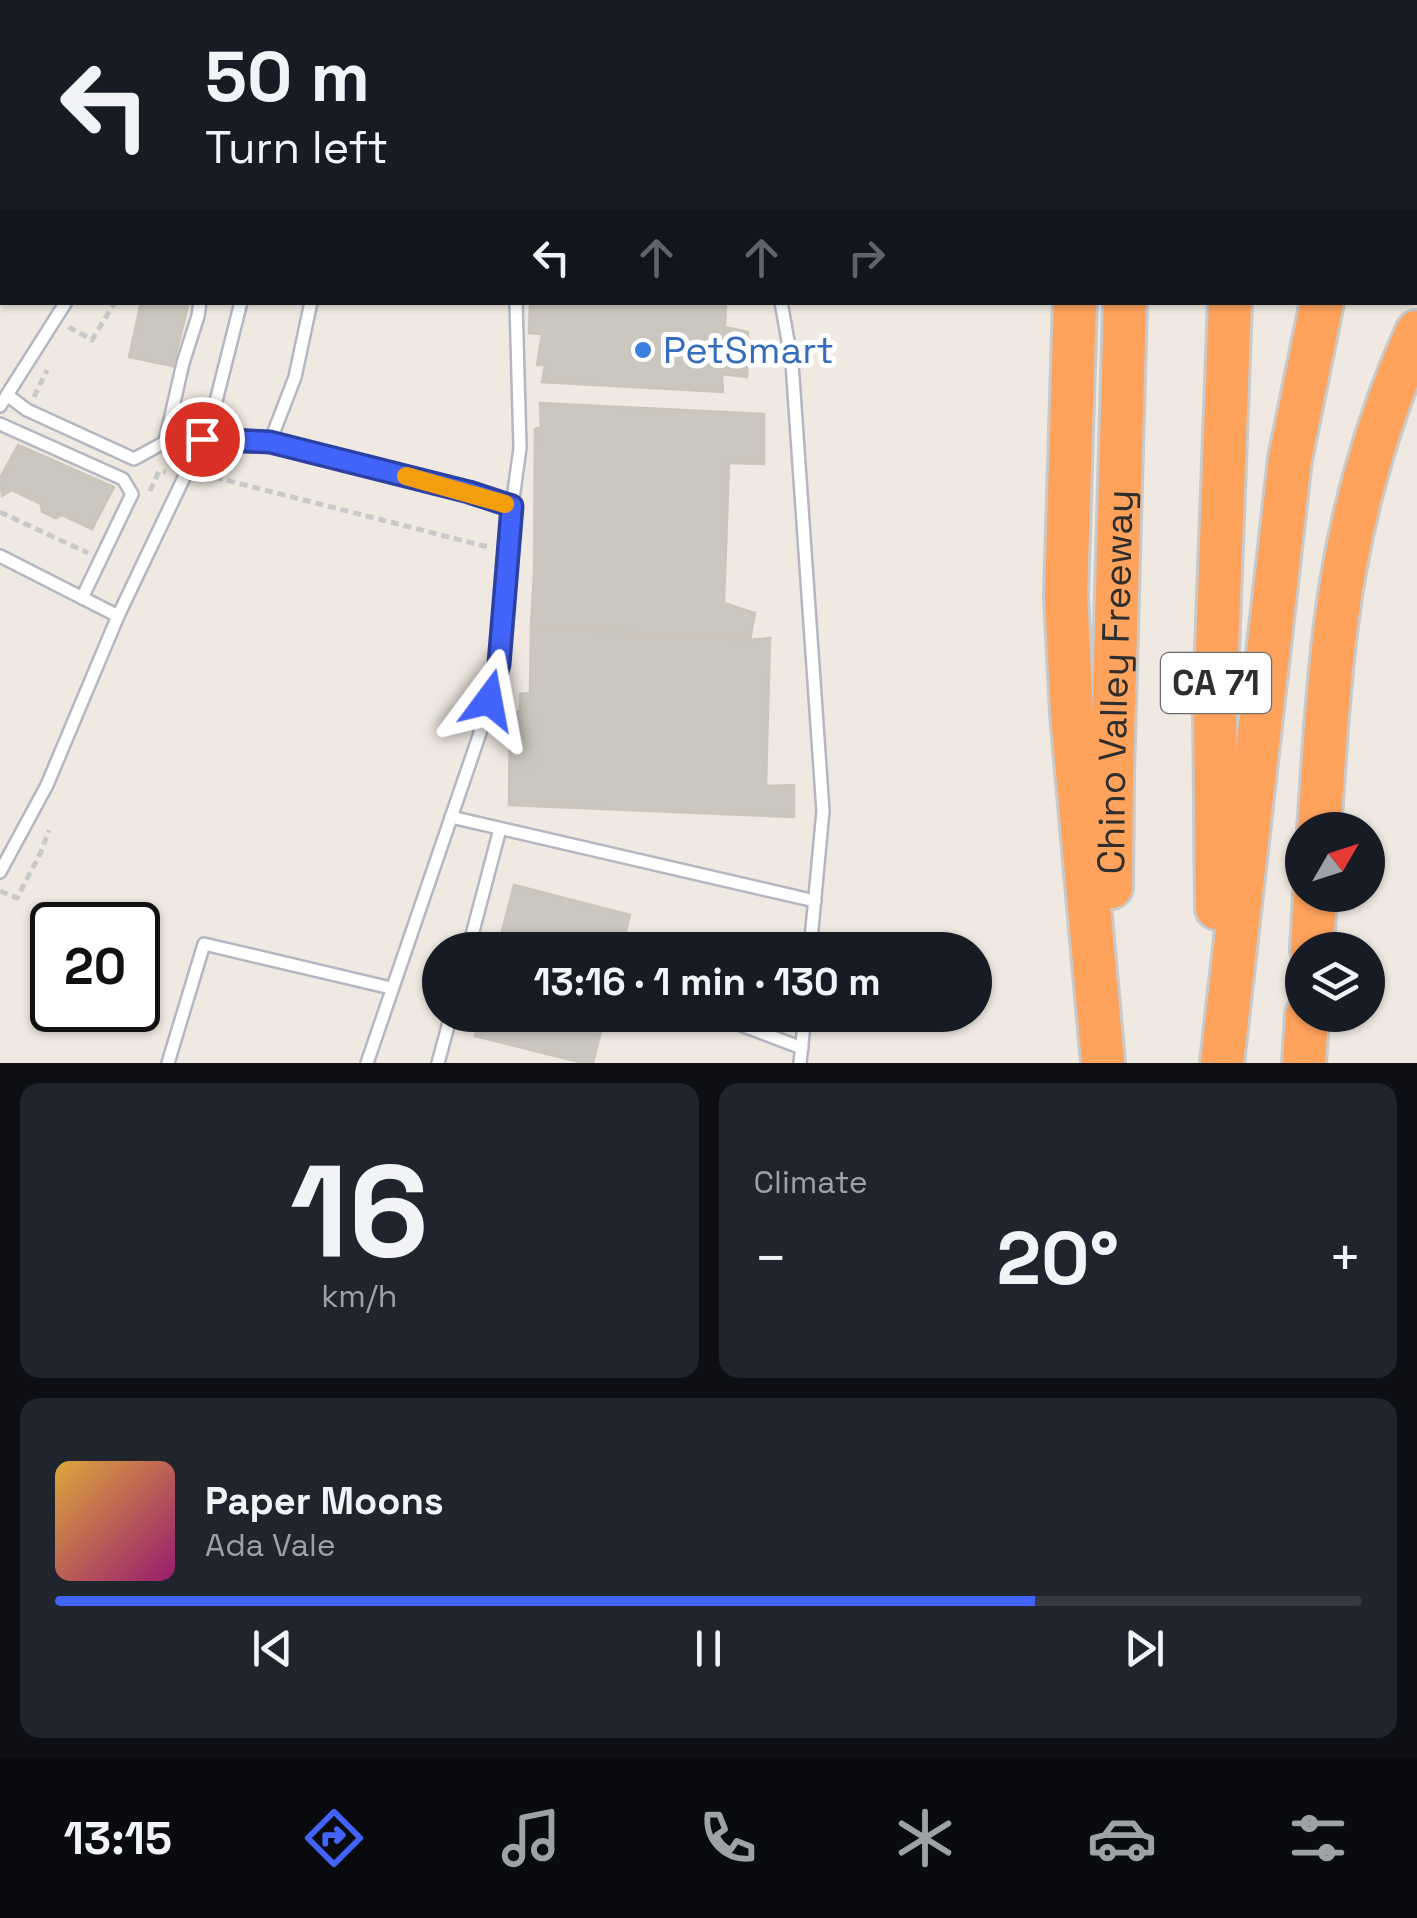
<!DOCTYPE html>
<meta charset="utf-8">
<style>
:root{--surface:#171b24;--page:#20242c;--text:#f1f3f6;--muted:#9ea1a6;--line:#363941;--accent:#4264fb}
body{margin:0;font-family:"Space Grotesk",sans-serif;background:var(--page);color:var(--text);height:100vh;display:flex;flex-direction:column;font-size:38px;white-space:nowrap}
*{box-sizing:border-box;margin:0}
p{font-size:32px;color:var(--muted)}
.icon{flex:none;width:55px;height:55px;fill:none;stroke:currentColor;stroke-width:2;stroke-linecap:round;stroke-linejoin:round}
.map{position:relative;height:1063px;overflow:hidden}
.sheet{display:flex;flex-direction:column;gap:20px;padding:20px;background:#0d0f14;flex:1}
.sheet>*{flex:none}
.top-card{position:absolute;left:0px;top:0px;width:1418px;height:305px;box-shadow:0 2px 8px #0004;background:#171b24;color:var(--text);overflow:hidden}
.needle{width:65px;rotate:51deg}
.buttons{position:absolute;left:1285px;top:812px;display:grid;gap:20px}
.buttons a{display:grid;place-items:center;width:100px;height:100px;border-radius:50%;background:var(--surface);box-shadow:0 2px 8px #0004;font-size:50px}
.speed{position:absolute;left:30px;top:902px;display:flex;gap:20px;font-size:50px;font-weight:700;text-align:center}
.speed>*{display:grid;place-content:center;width:130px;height:130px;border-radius:50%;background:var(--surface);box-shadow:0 2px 8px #0004;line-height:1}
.speed .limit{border:5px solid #111;border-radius:15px;background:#fff;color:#111}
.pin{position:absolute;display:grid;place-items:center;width:85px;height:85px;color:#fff;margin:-42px;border:5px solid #fff;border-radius:50%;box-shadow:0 2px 10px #0007}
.me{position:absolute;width:110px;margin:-55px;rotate:13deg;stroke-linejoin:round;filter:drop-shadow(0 0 8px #0008)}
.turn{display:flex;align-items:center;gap:35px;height:210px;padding:0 40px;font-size:45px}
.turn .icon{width:130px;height:130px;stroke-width:2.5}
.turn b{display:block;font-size:70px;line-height:85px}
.lanes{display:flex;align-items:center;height:95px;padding:0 40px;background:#0003;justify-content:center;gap:50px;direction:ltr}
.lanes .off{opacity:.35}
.big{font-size:75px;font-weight:800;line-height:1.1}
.sheet .card{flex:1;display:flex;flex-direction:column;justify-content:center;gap:15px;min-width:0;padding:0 35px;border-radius:20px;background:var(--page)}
.sheet .dial{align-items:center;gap:0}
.dial b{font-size:130px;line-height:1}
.song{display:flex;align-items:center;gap:30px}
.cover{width:120px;height:120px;border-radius:15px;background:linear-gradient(135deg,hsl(40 70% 55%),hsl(320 70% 35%))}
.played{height:10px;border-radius:5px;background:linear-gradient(90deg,var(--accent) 75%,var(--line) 75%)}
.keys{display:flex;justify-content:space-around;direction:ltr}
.heat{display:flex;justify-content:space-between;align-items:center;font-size:55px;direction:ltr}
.sheet .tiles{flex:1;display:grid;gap:20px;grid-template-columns:1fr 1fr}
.card:last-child{grid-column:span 2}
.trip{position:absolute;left:422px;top:932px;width:570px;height:100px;border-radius:50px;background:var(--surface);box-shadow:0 2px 8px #0004;font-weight:800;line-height:100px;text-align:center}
.dock{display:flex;height:160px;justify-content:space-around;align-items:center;background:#090b0e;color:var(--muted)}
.dock .icon{width:70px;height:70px}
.dock .on{color:var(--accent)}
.dock b{font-size:45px;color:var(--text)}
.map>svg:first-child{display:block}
.building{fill:#cbc7bf;stroke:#cbc5ba;stroke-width:2.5}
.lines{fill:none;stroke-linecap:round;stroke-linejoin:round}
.lane-casing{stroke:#b4b7c1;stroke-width:16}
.primary-casing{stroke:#c9c9c9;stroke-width:42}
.highway-casing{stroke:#c9c9c9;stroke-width:48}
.path{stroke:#c9c9c9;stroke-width:5;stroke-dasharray:8 5;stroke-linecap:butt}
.lane{stroke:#fff;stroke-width:11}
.primary{stroke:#f2d163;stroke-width:38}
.highway{stroke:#ffa35c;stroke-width:42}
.route-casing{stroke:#2b41a3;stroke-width:25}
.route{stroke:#4264fb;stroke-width:18}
.slow{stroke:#f59e0b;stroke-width:18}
.shop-dot{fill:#3f7fe0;stroke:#fff;stroke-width:4}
.labels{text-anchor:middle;stroke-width:10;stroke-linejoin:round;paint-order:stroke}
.shield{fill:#fff;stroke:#6d6d6d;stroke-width:2.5}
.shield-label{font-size:35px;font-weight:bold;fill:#2e2e2e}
.shop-label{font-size:38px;fill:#366cbe;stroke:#fff;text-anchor:start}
.street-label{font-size:38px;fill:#2e2e2e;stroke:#fff}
</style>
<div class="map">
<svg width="1417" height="1063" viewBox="0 0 1417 1063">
<rect width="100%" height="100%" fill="#efe9e1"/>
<g class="building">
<path d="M561,0h136l1,2h-137z"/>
<path d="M141,302h48l-16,64 -44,-9z"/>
<path d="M530,302h196l-1,25 23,5 -1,45 -25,-3 1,18 -181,-10 3,-17h-8l5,-31 -13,-1z"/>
<path d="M540,403l224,11v50l-35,-1 -5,140 31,10 -5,27 -219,-13 3,-55 1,-143 6,-2z"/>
<path d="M18,445l96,42 -22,42 -30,-14 -6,3 -14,-6 -1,-8 -29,-14 -10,6 -2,-18z"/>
<path d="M531,627l219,13 20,-2 -4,148 28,-1v32l-285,-12 1,-92 10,-2v-17l10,-1z"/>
<path d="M514,885l116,30 -9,35h-124z"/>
<path d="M481,1015h124l-12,48h-10l-108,-27z"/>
</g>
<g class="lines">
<defs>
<g id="lane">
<path d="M209,0l1,2"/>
<path d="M314,0l1,2"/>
<path d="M726,0l1,2"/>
<path d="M536,2v-2"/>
<path d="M781,302l11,61 31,448 -13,139"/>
<path d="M7,395l20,15 107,49 31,-17 18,-79 15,-47 2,-14"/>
<path d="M0,406l66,-104"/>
<path d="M0,424l123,55 9,15 -50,104"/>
<path d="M202,439l68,3 199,50 43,14 -13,158 -20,72 -112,327"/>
<path d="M270,442l25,-65 16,-75"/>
<path d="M512,506l8,-58 -4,-146"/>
<path d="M0,556l118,60"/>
<path d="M451,817l364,84"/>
<path d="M0,872l47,-87 71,-169 93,-195 30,-119"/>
<path d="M468,950l32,-121"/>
<path d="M715,1015l87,33"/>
<path d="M168,1063l36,-119 187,44"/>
<path d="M438,1063l13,-48"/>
<path d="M800,1063l5,-48"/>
</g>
<g id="primary">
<path d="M1323,0l3,2"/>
<path d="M1415,72l2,2"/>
</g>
<g id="highway">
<path d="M1083,2l1,-2"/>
<path d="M1136,2v-2"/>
<path d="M1240,2v-2"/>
<path d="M1389,2l1,-2"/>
<path d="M1075,302l-9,293 6,119 31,349"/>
<path d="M1319,830c5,-68 8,-137 17,-205 12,-100 40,-202 81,-293"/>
<path id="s1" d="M1111,887l1,-112 13,-473"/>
<path d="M1217,908l-2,-203 15,-403"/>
<path d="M1312,950l3,-55"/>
<path d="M1222,1063l68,-604 32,-157"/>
<path d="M1304,1063l3,-48"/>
</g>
</defs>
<use href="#lane" class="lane-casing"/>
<use href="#primary" class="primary-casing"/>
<use href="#highway" class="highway-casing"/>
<g class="path">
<path d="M166,0l1,2"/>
<path d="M259,0l1,2"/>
<path d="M0,82l2,1"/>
<path d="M0,178l2,-4"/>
<path d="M69,330l2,-2 21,12 23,-38"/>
<path d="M34,397l13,-27"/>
<path d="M202,474l282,72h8"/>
<path d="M150,491l9,-20 7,1"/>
<path d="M0,512l88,41"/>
<path d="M0,891l17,7 24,-46 8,-22"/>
</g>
<use href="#lane" class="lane"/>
<use href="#primary" class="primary"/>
<use href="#highway" class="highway"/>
</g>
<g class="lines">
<defs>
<path id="route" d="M202,439l68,3 199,50 43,14 -13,158 -10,36"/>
</defs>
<use href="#route" class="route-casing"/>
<use href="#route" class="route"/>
<path class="slow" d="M406,476l99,28"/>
</g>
<circle class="shop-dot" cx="643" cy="350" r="10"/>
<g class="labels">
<rect class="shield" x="1161" y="653" width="110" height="60" rx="8"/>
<g class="shield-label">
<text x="1216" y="695">CA 71</text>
</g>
<g class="shop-label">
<text x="663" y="363">PetSmart</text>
</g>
<g class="street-label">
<text dy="13" stroke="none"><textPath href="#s1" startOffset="205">Chino Valley Freeway</textPath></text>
</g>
</g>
</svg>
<div class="buttons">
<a><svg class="needle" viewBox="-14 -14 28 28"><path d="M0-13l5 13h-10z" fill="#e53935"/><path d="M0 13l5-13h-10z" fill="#9ea1a6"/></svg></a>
<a><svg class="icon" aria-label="layers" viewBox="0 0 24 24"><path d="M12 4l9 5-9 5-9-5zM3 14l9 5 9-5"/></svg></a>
</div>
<div class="speed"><div class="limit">20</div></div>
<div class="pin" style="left:202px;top:439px;background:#d93025"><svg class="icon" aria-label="arrive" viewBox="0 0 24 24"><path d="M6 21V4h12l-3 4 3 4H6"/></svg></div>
<svg class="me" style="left:489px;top:700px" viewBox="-20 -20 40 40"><path d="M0-17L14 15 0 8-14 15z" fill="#4264fb" stroke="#fff" stroke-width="4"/></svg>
<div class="trip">13:16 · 1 min · 130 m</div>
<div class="top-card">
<div class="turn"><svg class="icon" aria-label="left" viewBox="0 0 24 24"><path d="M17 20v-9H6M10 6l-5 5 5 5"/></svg><div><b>50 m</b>Turn left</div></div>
<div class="lanes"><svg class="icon" aria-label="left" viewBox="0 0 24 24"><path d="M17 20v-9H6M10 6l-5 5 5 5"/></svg><svg class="icon off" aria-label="ahead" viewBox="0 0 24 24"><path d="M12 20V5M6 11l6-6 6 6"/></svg><svg class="icon off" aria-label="ahead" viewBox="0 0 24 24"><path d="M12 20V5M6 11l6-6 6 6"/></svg><svg class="icon off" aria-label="right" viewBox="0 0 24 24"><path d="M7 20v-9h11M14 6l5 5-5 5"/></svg></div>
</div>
</div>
<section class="sheet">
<div class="tiles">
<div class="card dial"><b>16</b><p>km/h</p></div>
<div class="card"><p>Climate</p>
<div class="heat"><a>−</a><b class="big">20°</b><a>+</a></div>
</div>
<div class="card">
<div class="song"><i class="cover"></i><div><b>Paper Moons</b><p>Ada Vale</p></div></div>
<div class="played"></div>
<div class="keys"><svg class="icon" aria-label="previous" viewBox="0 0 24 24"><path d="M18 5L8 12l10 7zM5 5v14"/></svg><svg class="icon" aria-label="pause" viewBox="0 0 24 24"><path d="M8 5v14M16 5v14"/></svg><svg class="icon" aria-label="next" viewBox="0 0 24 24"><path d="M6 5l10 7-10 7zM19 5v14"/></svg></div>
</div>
</div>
</section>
<nav class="dock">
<b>13:15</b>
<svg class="icon on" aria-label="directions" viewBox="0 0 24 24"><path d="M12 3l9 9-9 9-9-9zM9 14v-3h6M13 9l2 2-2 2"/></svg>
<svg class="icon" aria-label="music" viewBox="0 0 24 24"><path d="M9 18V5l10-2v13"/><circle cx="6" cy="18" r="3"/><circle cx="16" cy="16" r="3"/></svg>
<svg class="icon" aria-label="phone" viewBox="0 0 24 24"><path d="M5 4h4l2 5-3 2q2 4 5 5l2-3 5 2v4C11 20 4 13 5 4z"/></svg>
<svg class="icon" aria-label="climate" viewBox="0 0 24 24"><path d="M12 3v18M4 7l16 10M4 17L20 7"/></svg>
<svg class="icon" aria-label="car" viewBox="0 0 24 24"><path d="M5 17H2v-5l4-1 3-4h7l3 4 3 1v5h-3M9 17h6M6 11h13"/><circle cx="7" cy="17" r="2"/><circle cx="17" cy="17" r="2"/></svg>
<svg class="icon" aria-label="filters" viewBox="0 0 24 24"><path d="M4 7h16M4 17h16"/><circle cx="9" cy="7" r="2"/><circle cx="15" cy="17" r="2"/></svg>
</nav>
